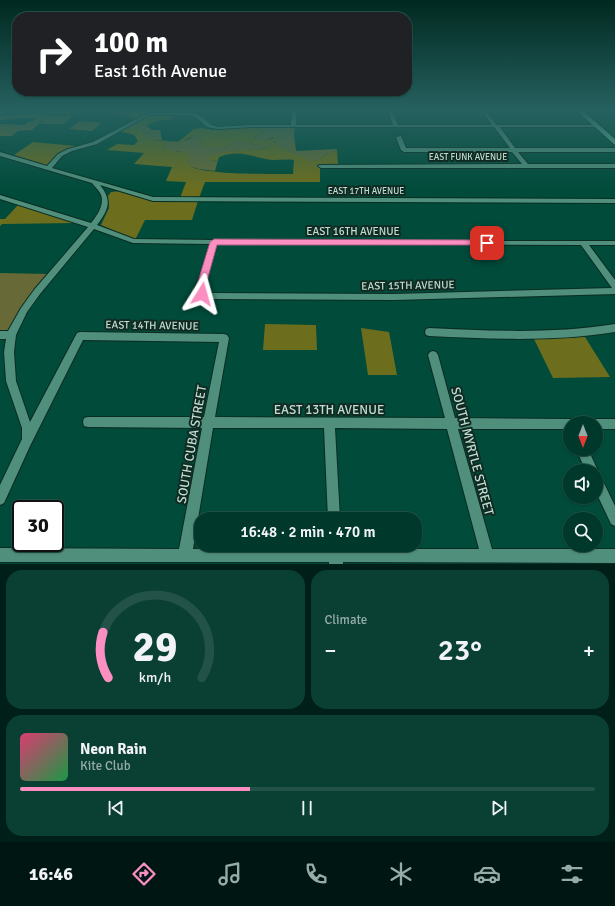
<!DOCTYPE html>
<meta charset="utf-8">
<style>
:root{--surface:#00382c;--page:#0a3f34;--text:#f1f3f6;--muted:#95aca9;--line:#225248;--accent:#fc8fc2}
body{margin:0;font-family:Signika,sans-serif;background:var(--page);color:var(--text);height:100vh;display:flex;flex-direction:column;font-size:15px;white-space:nowrap}
*{box-sizing:border-box;margin:0}
p{font-size:13px;color:var(--muted)}
.icon{flex:none;width:22px;height:22px;fill:none;stroke:currentColor;stroke-width:2;stroke-linecap:round;stroke-linejoin:round}
.map{position:relative;height:564px;overflow:hidden}
.details{display:flex;flex-direction:column;gap:6px;padding:6px;background:#001f18;flex:1}
.details>*{flex:none}
.top-card{position:absolute;left:12px;top:12px;width:400px;height:84px;border-radius:16px;box-shadow:0 1px 3px #0004,0 0 0 1px var(--line);background:#202124;color:#fff;overflow:hidden}
.needle{width:26px;rotate:180deg}
.tools{position:absolute;left:563px;top:416px;display:grid;gap:8px}
.tools a{display:grid;place-items:center;width:40px;height:40px;border-radius:50%;background:var(--surface);box-shadow:0 1px 3px #0004,0 0 0 1px var(--line);font-size:20px}
.speed{position:absolute;left:12px;top:500px;display:flex;gap:8px;font-size:20px;font-weight:700;text-align:center}
.speed>*{display:grid;place-content:center;width:52px;height:52px;border-radius:50%;background:var(--surface);box-shadow:0 1px 3px #0004,0 0 0 1px var(--line);line-height:1}
.speed .limit{border:2px solid #111;border-radius:6px;background:#fff;color:#111}
.pin{position:absolute;display:grid;place-items:center;width:34px;height:34px;color:#fff;margin:-17px;border-radius:8px;box-shadow:0 2px 6px #0006}
.me{position:absolute;width:44px;margin:-22px;rotate:8deg;stroke-linejoin:round;filter:drop-shadow(0 0 3px #0008)}
.turn{display:flex;align-items:center;gap:14px;height:84px;padding:0 16px;font-size:18px}
.turn .icon{width:52px;height:52px;stroke-width:2.5}
.turn b{display:block;font-size:28px;line-height:34px}
.big{font-size:30px;font-weight:600;line-height:1.1}
.details .widget{flex:1;display:flex;flex-direction:column;justify-content:center;gap:6px;min-width:0;padding:0 14px;border-radius:16px;background:var(--page)}
.details .dial{align-items:center;gap:0}
.dial svg{height:104px;overflow:visible;fill:none;stroke:var(--line);stroke-width:7;stroke-linecap:round;text-anchor:middle}
.dial text{fill:var(--text);stroke:none}
.song{display:flex;align-items:center;gap:12px}
.cover{width:48px;height:48px;border-radius:6px;background:linear-gradient(135deg,hsl(340 70% 55%),hsl(140 70% 35%))}
.played{height:4px;border-radius:2px;background:linear-gradient(90deg,var(--accent) 40%,var(--line) 40%)}
.keys{display:flex;justify-content:space-around;direction:ltr}
.heat{display:flex;justify-content:space-between;align-items:center;font-size:22px;direction:ltr}
.details .tiles{flex:1;display:grid;gap:6px;grid-template-columns:1fr 1fr}
.widget:last-child{grid-column:span 2}
.trip{position:absolute;left:194px;top:512px;width:228px;height:40px;border-radius:16px;background:var(--surface);box-shadow:0 1px 3px #0004,0 0 0 1px var(--line);font-weight:600;line-height:40px;text-align:center}
.dock{display:flex;height:64px;justify-content:space-around;align-items:center;background:#001612;color:var(--muted)}
.dock .icon{width:28px;height:28px}
.dock .active{color:var(--accent)}
.dock b{font-size:18px;color:var(--text)}
.map>svg:first-child{display:block}
.green{fill:#676a37}
.forest{fill:#6c6e1e}
.lines{fill:none;stroke-linecap:round;stroke-linejoin:round}
.minor-casing{stroke:#0a2c23;stroke-width:2}
.major-casing{stroke:#0a2c23;stroke-width:2}
.minor{fill:#508f7b;fill-rule:evenodd}
.major{fill:#61b39a;fill-rule:evenodd}
.route{fill:#fc8fc2;stroke:#a45d7e}
.labels{text-anchor:middle;stroke-width:4;stroke-linejoin:round;paint-order:stroke}
.far-street-label{font-size:9px;fill:#bfddd2;stroke:#112b23}
.street-label{font-size:11px;fill:#bfddd2;stroke:#112b23}
.near-street-label{font-size:13px;fill:#bfddd2;stroke:#112b23}
</style>
<div class="map">
<svg width="615" height="564" viewBox="0 0 615 564">
<rect width="100%" height="100%" fill="#004b3a"/>
<g class="green">
<path d="M0,115h49l-17,15 -14,1 -6,5h-12v-12l25,1 3,-3h4l5,-4h-20l-17,2z"/>
<path d="M49,116h23l-8,8h-24z"/>
<path d="M79,121l22,2 -9,8 -23,-2z"/>
<path d="M146,125l6,5h8l2,10h-11l-6,-3 -2,-9z"/>
<path d="M259,127h36l-1,8 2,16 41,-2v2c-3,1 -7,1 -9,2 -5,3 -9,8 -14,8 -12,0 -26,-12 -38,-16l-2,-8 -7,3h-10l-3,-3 10,-4z"/>
<path d="M194,136h5l5,11h21l10,-5h9l13,3h14l-2,3 -38,3 -21,10 8,-1 -3,11 -16,-2 -10,-3 -6,-14 -13,-1 -7,-3 1,-4 5,-3 13,1z"/>
<path d="M0,273l48,1 -18,22 -19,32 -5,4h-6z"/>
</g>
<g class="forest">
<path d="M49,111h33l-8,3 -64,1 36,-2z"/>
<path d="M109,111h71l-8,8c-9,1 -23,2 -29,10l2,7 6,4 18,1 -5,3 -1,4c9,4 18,3 26,6l2,4 -4,3c1,2 2,4 3,5 13,9 85,8 103,8l1,-14c-7,-1 -15,0 -22,0 -22,-3 -30,-11 -53,-3l-1,3 -8,1 -2,-3c13,-9 45,-8 61,-10l2,-3h-14l-13,-3h-9l-10,5h-21l-5,-11 -9,1 -8,5h-4l16,-13 7,-1 13,2 33,-4 12,1 5,6 -10,4 3,3h10l10,-3 2,2 -5,3c3,4 34,19 40,19 5,0 9,-5 14,-8 2,-1 6,-1 9,-2l1,13h-18v18h-115l-6,16h-19l6,-16 -20,-1 6,-14 -38,-3 10,-11 -37,-3 10,-6 17,1 4,-4 -4,-6 -18,-5 20,-11z"/>
<path d="M33,142l43,4 1,2 -7,1 -22,17 -34,-11z"/>
<path d="M120,191l34,10h44l-6,19h-47l-10,20 -34,-15 8,-17 -1,-12 3,-4z"/>
<path d="M18,205l59,18 -75,1 -2,2v-7h5z"/>
<path d="M265,324l51,1 1,25h-54z"/>
<path d="M361,328l28,4 8,43h-29z"/>
<path d="M533,337l26,1 26,-1 25,40 -57,1z"/>
</g>
<g class="lines">
<defs>
<g id="minor">
<path d="M2,111h5l-7,4v-3z"/>
<path d="M292,111h4v14h97l-5,-14h4l6,14h94l-8,-12 2,-1 11,13h99l2,1v1h-98l15,21h100v4h-97l10,12h87v4h-294l-3,-2 1,-1 203,-1 -10,-12h-108l-3,-2 -5,-13 5,-1 5,12h104l-16,-21h-242l-34,2 -11,-2 -10,-9 -7,-3h-41l-52,29 -25,7 -10,5 -10,12 101,29 462,2v4l-462,-2 -53,-16c13,16 8,25 -3,40l37,14 160,2h321v4h-26l26,35v14l-221,6 -184,-1 -11,-4 -3,-7 14,-44 -77,-1 -39,-14 -54,65 -13,18 -11,23 -2,17 2,29 14,41 47,-89 3,-1 144,2 3,1 2,3 -14,79 230,1 -17,-63 2,-3 3,-1 3,1 2,3 17,63 115,1 4,1 1,3h-5v6h-112l34,120h123v14l-272,-1v2h-14v-2h-329v-14l179,1 23,-121 -114,-1 -4,-1 -1,-4 1,-4 4,-1h116l15,-75 -136,-2 -53,106 -26,57 -4,2v-20l22,-46v-11l-16,-47 -2,-29 2,-13h-6v-8h8l13,-23 13,-18 54,-63 -88,-28v-4l91,28c6,-7 15,-20 9,-30 -2,-4 -6,-7 -8,-10l-92,-27v-4l47,14 11,-12 10,-5 25,-7 55,-29h43l10,3 10,9 7,2 34,-2h39zM217,244l364,1 31,43 -218,6 -184,-1 -5,-2 -1,-3zM213,428h111l4,91h12l-5,-91 112,1 32,120h-137v-4h-14l1,4h-136z"/>
<path d="M615,324v8c-62,10 -123,7 -186,4l-3,-1 -1,-3 1,-3 3,-1c62,3 124,6 186,-4z"/>
<path d="M596,419h19v10h-19v-6h-5l1,-3z"/>
<path d="M576,449h12l10,22 -1,2 3,2 15,31v20l-4,-2 -15,-32v-21h-10z"/>
</g>
<path id="major" d="M577,111h6l32,28v6z"/>
</defs>
<use href="#minor" class="minor-casing"/>
<use href="#major" class="major-casing"/>
<use href="#minor" class="minor"/>
<use href="#major" class="major"/>
</g>
<linearGradient id="sky" x2="0" y2="1"><stop stop-color="#002920"/><stop offset="0.58" stop-color="#266160"/><stop offset="1" stop-color="#266160" stop-opacity="0"/></linearGradient>
<rect width="615" height="190" fill="url(#sky)"/>
<path class="route" d="M214,239l273,1 4,3 -4,2h-270l-12,43 1,6 -4,3 -4,-1 -2,-8 14,-46z"/>
<g class="labels">
<g class="far-street-label">
<text x="468" y="160">EAST FUNK AVENUE</text>
<text x="366" y="194">EAST 17TH AVENUE</text>
</g>
<g class="street-label">
<text x="353" y="235">EAST 16TH AVENUE</text>
<text transform="translate(408 285) rotate(-1)" y="4">EAST 15TH AVENUE</text>
<text transform="translate(152 325) rotate(1)" y="4">EAST 14TH AVENUE</text>
</g>
<g class="near-street-label">
<text x="329" y="414">EAST 13TH AVENUE</text>
<text transform="translate(191 444) rotate(-80)" y="5">SOUTH CUBA STREET</text>
<text transform="translate(473 451) rotate(75)" y="5">SOUTH MYRTLE STREET</text>
</g>
</g>
</svg>
<div class="tools">
<a><svg class="needle" viewBox="-14 -14 28 28"><path d="M0-13l5 13h-10z" fill="#e53935"/><path d="M0 13l5-13h-10z" fill="#95aca9"/></svg></a>
<a><svg class="icon" aria-label="sound" viewBox="0 0 24 24"><path d="M4 9h4l5-4v14l-5-4H4zM17 9q2 3 0 6"/></svg></a>
<a><svg class="icon" aria-label="search" viewBox="0 0 24 24"><circle cx="10" cy="10" r="6"/><path d="M15 15l6 6"/></svg></a>
</div>
<div class="speed"><div class="limit">30</div></div>
<div class="pin" style="left:487px;top:243px;background:#d93025"><svg class="icon" aria-label="arrive" viewBox="0 0 24 24"><path d="M6 21V4h12l-3 4 3 4H6"/></svg></div>
<svg class="me" style="left:202px;top:294px" viewBox="-20 -20 40 40"><path d="M0-17L14 15 0 8-14 15z" fill="#fc8fc2" stroke="#fff" stroke-width="4"/></svg>
<div class="trip">16:48 · 2 min · 470 m</div>
<div class="top-card">
<div class="turn"><svg class="icon" aria-label="right" viewBox="0 0 24 24"><path d="M7 20v-9h11M14 6l5 5-5 5"/></svg><div><b>100 m</b>East 16th Avenue</div></div>
</div>
</div>
<section class="details">
<div class="tiles">
<div class="widget dial"><svg viewBox="0 0 100 80">
<path d="M14 69A42 42 0 1 1 86 69"/>
<path d="M14 69A42 42 0 0 1 10 34" stroke="#fc8fc2"/>
<text x="50" y="56" font-size="32" font-weight="700">29</text>
<text x="50" y="72" font-size="11">km/h</text>
</svg></div>
<div class="widget"><p>Climate</p>
<div class="heat"><a>−</a><b class="big">23°</b><a>+</a></div>
</div>
<div class="widget">
<div class="song"><i class="cover"></i><div><b>Neon Rain</b><p>Kite Club</p></div></div>
<div class="played"></div>
<div class="keys"><svg class="icon" aria-label="previous" viewBox="0 0 24 24"><path d="M18 5L8 12l10 7zM5 5v14"/></svg><svg class="icon" aria-label="pause" viewBox="0 0 24 24"><path d="M8 5v14M16 5v14"/></svg><svg class="icon" aria-label="next" viewBox="0 0 24 24"><path d="M6 5l10 7-10 7zM19 5v14"/></svg></div>
</div>
</div>
</section>
<nav class="dock">
<b>16:46</b>
<svg class="icon active" aria-label="directions" viewBox="0 0 24 24"><path d="M12 3l9 9-9 9-9-9zM9 14v-3h6M13 9l2 2-2 2"/></svg>
<svg class="icon" aria-label="music" viewBox="0 0 24 24"><path d="M9 18V5l10-2v13"/><circle cx="6" cy="18" r="3"/><circle cx="16" cy="16" r="3"/></svg>
<svg class="icon" aria-label="phone" viewBox="0 0 24 24"><path d="M5 4h4l2 5-3 2q2 4 5 5l2-3 5 2v4C11 20 4 13 5 4z"/></svg>
<svg class="icon" aria-label="climate" viewBox="0 0 24 24"><path d="M12 3v18M4 7l16 10M4 17L20 7"/></svg>
<svg class="icon" aria-label="car" viewBox="0 0 24 24"><path d="M5 17H2v-5l4-1 3-4h7l3 4 3 1v5h-3M9 17h6M6 11h13"/><circle cx="7" cy="17" r="2"/><circle cx="17" cy="17" r="2"/></svg>
<svg class="icon" aria-label="filters" viewBox="0 0 24 24"><path d="M4 7h16M4 17h16"/><circle cx="9" cy="7" r="2"/><circle cx="15" cy="17" r="2"/></svg>
</nav>
